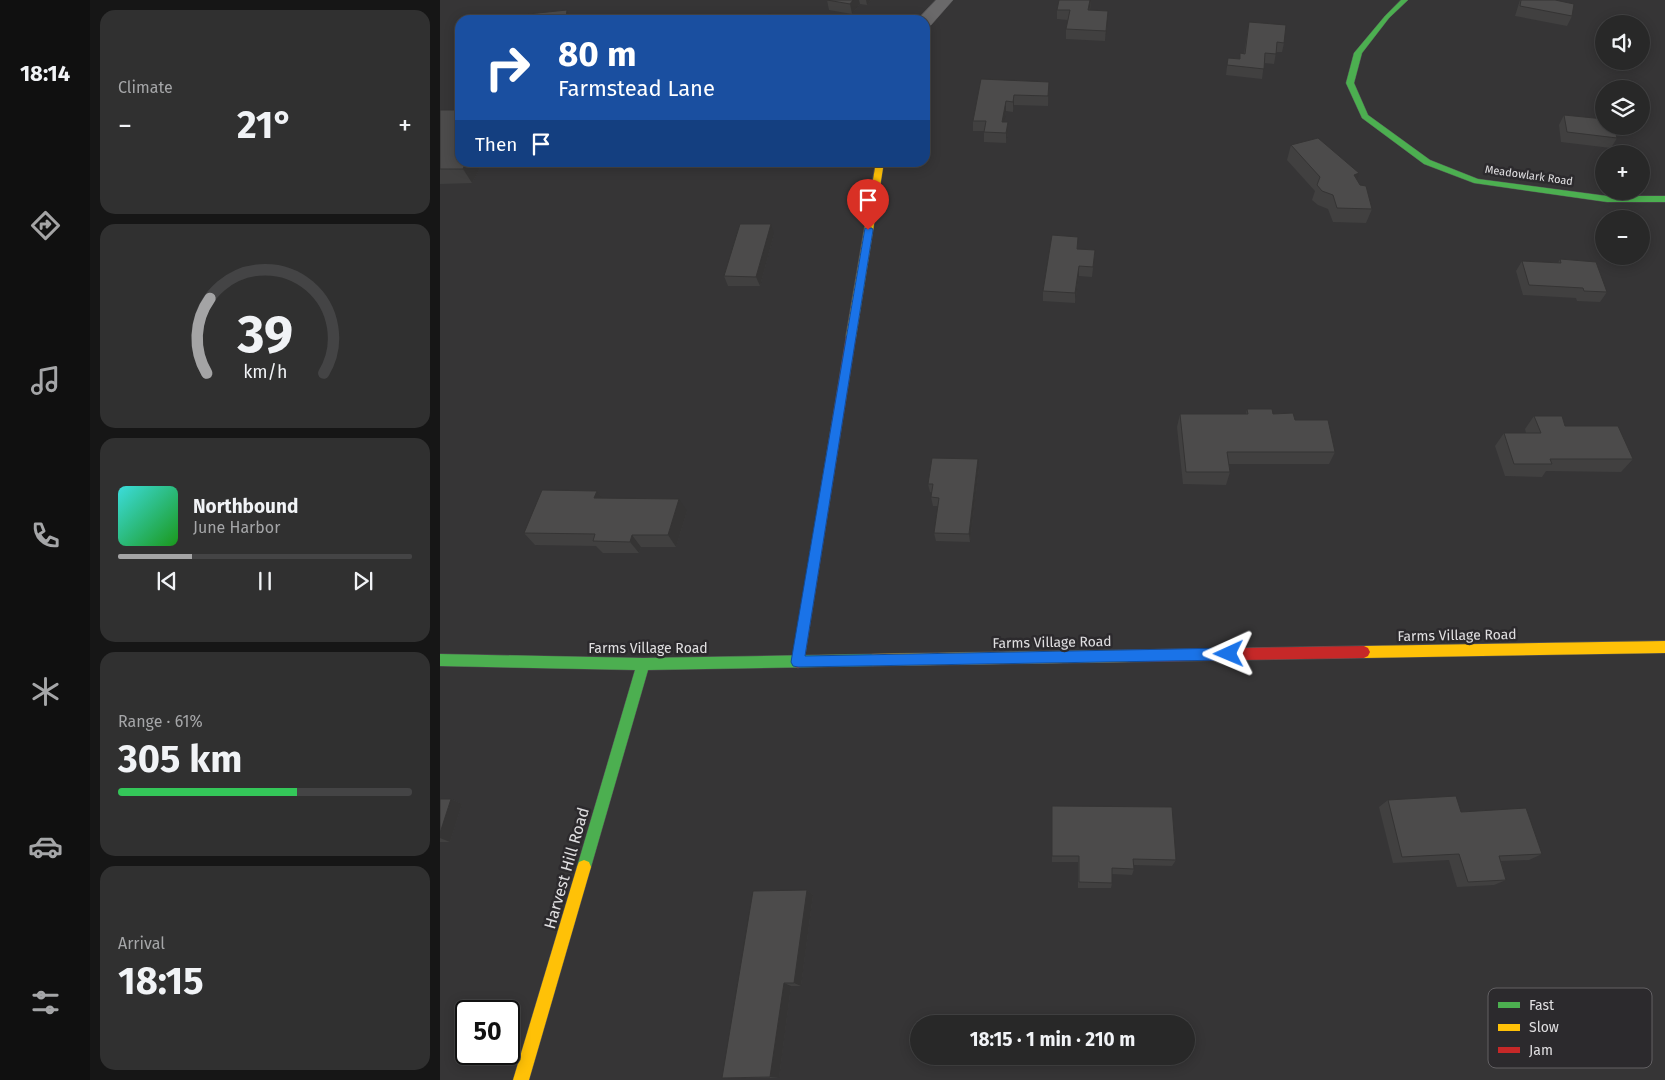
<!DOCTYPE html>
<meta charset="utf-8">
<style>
:root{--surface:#282828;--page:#303030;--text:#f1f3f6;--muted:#a5a6a8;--line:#444445;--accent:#a4a4a5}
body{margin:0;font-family:"Fira Sans",sans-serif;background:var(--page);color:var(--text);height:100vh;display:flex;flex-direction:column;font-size:19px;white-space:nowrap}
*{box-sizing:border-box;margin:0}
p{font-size:16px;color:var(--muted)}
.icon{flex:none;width:28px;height:28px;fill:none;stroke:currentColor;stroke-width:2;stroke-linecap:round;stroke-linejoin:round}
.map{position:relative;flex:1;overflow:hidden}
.sheet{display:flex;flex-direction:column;gap:10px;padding:10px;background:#161616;width:350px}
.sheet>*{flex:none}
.hud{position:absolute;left:15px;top:15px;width:475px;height:152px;border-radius:15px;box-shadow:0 2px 12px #0003,0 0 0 1px var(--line);background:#1a4fa0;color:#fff;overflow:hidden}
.buttons{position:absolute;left:1155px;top:15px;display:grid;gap:10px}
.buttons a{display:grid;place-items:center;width:55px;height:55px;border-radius:50%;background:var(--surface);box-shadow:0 2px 12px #0003,0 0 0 1px var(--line);font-size:25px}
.speed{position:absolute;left:15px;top:1000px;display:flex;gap:10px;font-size:25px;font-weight:700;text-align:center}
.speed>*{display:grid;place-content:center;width:65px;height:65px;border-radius:50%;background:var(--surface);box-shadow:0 2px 12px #0003,0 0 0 1px var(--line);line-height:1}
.speed .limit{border:2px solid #111;border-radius:8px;background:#fff;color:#111}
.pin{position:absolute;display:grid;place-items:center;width:42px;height:42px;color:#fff;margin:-51px -21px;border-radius:50% 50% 50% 0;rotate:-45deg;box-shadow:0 0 5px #0007}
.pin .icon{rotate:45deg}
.me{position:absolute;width:55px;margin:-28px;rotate:269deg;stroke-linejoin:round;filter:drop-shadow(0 0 4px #0008)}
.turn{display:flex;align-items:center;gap:18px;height:105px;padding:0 20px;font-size:22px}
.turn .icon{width:65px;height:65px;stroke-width:2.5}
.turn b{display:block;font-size:35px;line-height:42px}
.then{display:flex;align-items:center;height:48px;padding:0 20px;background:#0003;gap:10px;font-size:19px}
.big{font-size:38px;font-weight:700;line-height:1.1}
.sheet .card{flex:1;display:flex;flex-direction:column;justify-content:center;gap:8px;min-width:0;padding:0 18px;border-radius:15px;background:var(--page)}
.sheet .dial{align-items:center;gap:0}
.dial svg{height:130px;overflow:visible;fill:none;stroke:var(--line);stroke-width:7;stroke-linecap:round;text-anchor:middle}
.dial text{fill:var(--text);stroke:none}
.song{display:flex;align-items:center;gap:15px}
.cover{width:60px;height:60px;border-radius:8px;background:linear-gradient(135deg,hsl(180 70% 55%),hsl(120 70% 35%))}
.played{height:5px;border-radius:2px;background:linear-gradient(90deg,var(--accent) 25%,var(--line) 25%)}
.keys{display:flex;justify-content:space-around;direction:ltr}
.heat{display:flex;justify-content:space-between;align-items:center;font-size:28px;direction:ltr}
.charge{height:8px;border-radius:4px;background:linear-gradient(90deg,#34c759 61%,var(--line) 0)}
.trip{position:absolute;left:470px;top:1015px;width:285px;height:50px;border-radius:25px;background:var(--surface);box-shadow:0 2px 12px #0003,0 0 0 1px var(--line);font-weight:700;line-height:50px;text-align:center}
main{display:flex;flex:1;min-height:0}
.menu{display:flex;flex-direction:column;width:90px;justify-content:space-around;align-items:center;background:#101010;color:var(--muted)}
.menu .icon{width:35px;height:35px}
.menu .active{color:var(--accent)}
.menu b{font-size:22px;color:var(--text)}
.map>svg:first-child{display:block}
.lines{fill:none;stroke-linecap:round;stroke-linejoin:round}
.street-casing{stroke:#545355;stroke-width:1}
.fast-casing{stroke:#545355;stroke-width:1}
.slow-casing{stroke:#545355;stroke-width:1}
.jam-casing{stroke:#545355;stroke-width:1}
.street{fill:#6a696a;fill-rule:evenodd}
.fast{fill:#4caf50;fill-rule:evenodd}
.slow{fill:#ffc107;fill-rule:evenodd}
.jam{fill:#c62828;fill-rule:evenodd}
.wall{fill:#414040}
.shaded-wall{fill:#353434}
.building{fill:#4c4b4b;stroke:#353434}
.route{fill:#1a73e8;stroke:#114b97}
.labels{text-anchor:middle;stroke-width:5;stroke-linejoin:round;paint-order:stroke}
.far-street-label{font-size:11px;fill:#e0dfe1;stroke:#2c2a2d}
.street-label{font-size:14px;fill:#e0dfe1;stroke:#2c2a2d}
.near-street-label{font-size:16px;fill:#e0dfe1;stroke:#2c2a2d}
.key{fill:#2c2a2d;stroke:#626063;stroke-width:1}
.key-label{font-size:14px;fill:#e0dfe1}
</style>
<main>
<nav class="menu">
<b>18:14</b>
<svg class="icon active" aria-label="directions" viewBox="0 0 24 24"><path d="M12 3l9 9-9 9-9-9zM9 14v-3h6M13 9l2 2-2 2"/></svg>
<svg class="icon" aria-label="music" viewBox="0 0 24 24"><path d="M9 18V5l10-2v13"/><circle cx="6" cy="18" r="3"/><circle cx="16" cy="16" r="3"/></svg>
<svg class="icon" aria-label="phone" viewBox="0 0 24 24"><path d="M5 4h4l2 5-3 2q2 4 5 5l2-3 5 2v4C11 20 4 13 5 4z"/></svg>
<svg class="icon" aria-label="climate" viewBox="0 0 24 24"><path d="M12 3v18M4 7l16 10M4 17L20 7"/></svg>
<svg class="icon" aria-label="car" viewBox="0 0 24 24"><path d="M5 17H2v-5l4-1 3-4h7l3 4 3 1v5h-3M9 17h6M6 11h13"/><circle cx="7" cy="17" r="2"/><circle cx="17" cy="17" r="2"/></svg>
<svg class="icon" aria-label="filters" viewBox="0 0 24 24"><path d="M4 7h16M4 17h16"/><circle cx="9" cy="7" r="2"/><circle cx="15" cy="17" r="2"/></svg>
</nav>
<section class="sheet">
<div class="card"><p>Climate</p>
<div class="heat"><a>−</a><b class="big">21°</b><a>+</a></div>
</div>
<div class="card dial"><svg viewBox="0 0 100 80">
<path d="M14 69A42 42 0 1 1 86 69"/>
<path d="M14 69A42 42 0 0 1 16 23" stroke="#a4a4a5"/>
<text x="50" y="56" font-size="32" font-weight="700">39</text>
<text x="50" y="72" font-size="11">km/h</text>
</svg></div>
<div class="card">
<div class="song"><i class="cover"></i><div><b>Northbound</b><p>June Harbor</p></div></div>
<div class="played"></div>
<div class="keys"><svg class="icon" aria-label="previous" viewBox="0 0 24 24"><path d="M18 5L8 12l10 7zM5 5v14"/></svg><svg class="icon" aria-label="pause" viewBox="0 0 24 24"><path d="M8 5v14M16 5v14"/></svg><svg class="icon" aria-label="next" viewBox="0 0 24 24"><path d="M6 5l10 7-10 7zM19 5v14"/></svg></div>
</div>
<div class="card"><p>Range · 61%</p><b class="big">305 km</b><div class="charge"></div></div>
<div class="card"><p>Arrival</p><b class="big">18:15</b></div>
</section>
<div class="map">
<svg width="1225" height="1080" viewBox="0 0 1225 1080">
<rect width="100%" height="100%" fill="#363536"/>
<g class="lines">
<defs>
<path id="street" d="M496,0h17l-22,25 -6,1v-6h-8z"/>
<g id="fast">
<path d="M961,0h7l-19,18 -27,35 -8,30 14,32 62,45 48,19 129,17h58v6h-58l-133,-19 -50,-19 -62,-46 -16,-35 8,-30 31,-37z"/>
<path d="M0,654l203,4 230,-4 4,2 2,4 -2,4 -4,2 -225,4 -57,197 -2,5 -5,2 -5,-2 -2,-5 58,-197 -195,-4z"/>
</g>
<g id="slow">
<path d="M436,162h8l-28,175 -5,3 -5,-3z"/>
<path d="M1225,641v12l-301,5 -4,-2 -2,-4 2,-4 4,-2z"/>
<path d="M689,650l4,2 2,4 -2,4 -4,2 -256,4 -4,-2 -2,-4 2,-4 4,-2z"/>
<path d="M144,860l5,2 2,5 -62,213h-16l64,-213 2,-5z"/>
</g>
<g id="jam">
<path d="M411,334l5,3 -52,325 -2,4 -4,2 -4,-2 -2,-4 54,-325z"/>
<path d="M924,646l4,2 2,4 -2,4 -4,2 -235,4 -4,-2 -2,-4 2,-4 4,-2z"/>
</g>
</defs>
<use href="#street" class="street-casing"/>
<use href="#fast" class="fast-casing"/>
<use href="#slow" class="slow-casing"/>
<use href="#jam" class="jam-casing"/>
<use href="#street" class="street"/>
<use href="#fast" class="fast"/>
<use href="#slow" class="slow"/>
<use href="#jam" class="jam"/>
</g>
<g class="wall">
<path d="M387,0h44l-4,5 -7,-1 -8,10 -23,-4z"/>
<path d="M619,0h32l-1,10 18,1 -3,30 -39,-2v-10l2,-9 -11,-1v-9z"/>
<path d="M1080,0h35l17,16 -5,10 -52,-10z"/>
<path d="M809,22l35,21 -2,9h-6l-2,12 -10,-1 -2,16 -36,-4 2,-17 11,1 5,-5z"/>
<path d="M541,79l68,13 -1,14 -34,-1 -1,7 -7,-1 -2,11 4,10 -2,11 -22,-1v-11h-11v-10z"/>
<path d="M0,110l20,52h38l-3,5 -15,1 -8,15 -32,1z"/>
<path d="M1124,115l53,23 -6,10 -50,-6 -2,-17z"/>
<path d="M851,145l66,35 15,29 -6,14 -33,-1 -5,-13 -10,-4 -6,-5 3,-9 -28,-31z"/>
<path d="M334,234l-14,52h-32l-4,-10z"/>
<path d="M638,249l17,1 -3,27 -13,-1 -4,27 -32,-2v-10z"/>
<path d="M1120,259l47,33 -7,10 -23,-1 -1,-3 -53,-3 -7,-24 6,-10 36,2z"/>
<path d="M807,409l26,5 62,38 -6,12h-100l1,8 -4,13 -43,-1 -6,-57 3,-13h66z"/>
<path d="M1094,416l31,10 68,33 -12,13 -75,-1 -4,6 -37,-1 -10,-30 9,-13h22l-1,-4z"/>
<path d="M539,468l-9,74 -34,-1 -2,-8 4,-27h-5l-2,-9 1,-5h-2l-2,-8z"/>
<path d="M157,491l5,7 85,13 -11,36h-35l-2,6h-36l-7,-7 -61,-1 -11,-12z"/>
<path d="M0,799h11l11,5 -12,38h-10z"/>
<path d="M948,800l73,12 81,42 -13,6 -28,1 5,19 -12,5 -37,2 -8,-27 -56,3 -14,-56z"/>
<path d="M612,806l124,54 -4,6 -38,-1v4l-2,6 -20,-1v9l-1,5h-33v-26h-26z"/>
<path d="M367,890l6,5 -12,91h-10l-12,92h-57z"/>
</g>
<g class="shaded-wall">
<path d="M413,0h6l1,4 -8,10 -2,-10z"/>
<path d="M426,0h5l-4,5z"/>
<path d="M650,0h1l-3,20v-10z"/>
<path d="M127,10l4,10 -5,-3z"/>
<path d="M668,11v10l-3,20z"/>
<path d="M609,82v10l-1,14v-10z"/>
<path d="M574,95v10l-1,7v-10z"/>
<path d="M566,101v10l-3,21 -1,-10z"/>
<path d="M568,122v10l-2,11v-10z"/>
<path d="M26,162h11l3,6 -8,15 -9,-14z"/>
<path d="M52,162h6l-3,5z"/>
<path d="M919,173l-4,14 -1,-12z"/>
<path d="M331,224l3,10 -14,52 -4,-9z"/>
<path d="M639,266v10l-4,27v-10z"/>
<path d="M538,459l1,9 -9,74 -1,-8z"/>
<path d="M157,491l9,12 -12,-5z"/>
<path d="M239,499l8,12 -11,36 -8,-12z"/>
<path d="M192,535l9,12 -2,6 -9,-11z"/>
<path d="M11,799l11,5 -12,38 -10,-4v-5z"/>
<path d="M367,890l6,5 -12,91 -7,-3z"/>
<path d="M344,983l7,3 -12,92 -9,-1z"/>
</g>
<g class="building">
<path d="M387,0h26l-3,4z"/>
<path d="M619,0h31l-2,10 20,1 -2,20 -40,-2 4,-19h-13z"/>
<path d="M1081,0h34l19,4 -2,12 -52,-10z"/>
<path d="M127,10l-1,7 10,-1v4h-49l1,-6z"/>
<path d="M328,14l20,3 -3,3h-22z"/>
<path d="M809,22l37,3 -2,18 -7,-1 -1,12 -11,-1 -1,16 -37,-4 1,-7 12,1v-6l5,1z"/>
<path d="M541,79l68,3 -1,14 -34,-1 -1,7 -7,-1 -4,21h6l-2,11 -22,-1 2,-11h-13z"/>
<path d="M0,110h20v52h6l-3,7h-23z"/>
<path d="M1124,115l40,4v7h10l3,12 -50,-6z"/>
<path d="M878,138l41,35 -5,2 6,10 6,1 6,23 -35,-1 -4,-13 -11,-4 -5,-6 3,-8 -29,-32z"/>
<path d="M300,224h31l-15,53 -32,-1z"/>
<path d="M612,235l26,2 -1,12 18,1 -2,17 -14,-1 -4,27 -32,-2z"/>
<path d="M1120,259l36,3 11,30 -23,-1 -1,-3 -54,-3 -7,-24 39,2z"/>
<path d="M807,409h25l1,5 20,-1 2,7h33l7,32h-108l3,20h-44l-6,-58h68z"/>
<path d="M1094,416h28l3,10h53l15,33h-83l2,5h-38l-10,-31h37z"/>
<path d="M492,458l46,1 -9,75 -35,-1 5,-35 -8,-1 2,-13h-5z"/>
<path d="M102,490l55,1 -3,7 85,1 -11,36h-36l-2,7 -37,-1 2,-7 -71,-1z"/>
<path d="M1016,796l5,16 65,-4 16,46 -43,2 7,24 -38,2 -9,-28 -57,3 -14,-57z"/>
<path d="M0,799h11l-11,34z"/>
<path d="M612,806l120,1 4,53 -43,-1 1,10 -22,-1v15l-33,-1v-26h-27z"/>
<path d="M367,890l-13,93h-10l-14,94 -48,1 31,-187z"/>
</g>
<path class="route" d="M425,228h7l1,2 -68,426 424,-8 5,2 1,4 -1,4 -5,2 -431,7 -5,-1 -2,-4z"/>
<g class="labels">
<g class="far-street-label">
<text transform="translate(1089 175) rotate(8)" y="4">Meadowlark Road</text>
</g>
<g class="street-label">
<text transform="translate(1017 635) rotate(-1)" y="5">Farms Village Road</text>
<text transform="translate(612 642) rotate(-1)" y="5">Farms Village Road</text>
<text x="208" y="653">Farms Village Road</text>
</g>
<g class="near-street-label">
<text transform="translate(126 868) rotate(-74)" y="6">Harvest Hill Road</text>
</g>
</g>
<rect x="1048" y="988" width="164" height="80" rx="8" class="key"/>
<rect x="1058" y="1002" width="22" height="6" fill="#4caf50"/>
<rect x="1058" y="1024" width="22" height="7" fill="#ffc107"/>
<rect x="1058" y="1047" width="22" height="6" fill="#c62828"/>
<g class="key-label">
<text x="1089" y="1010">Fast</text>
<text x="1089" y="1032">Slow</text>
<text x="1089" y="1055">Jam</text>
</g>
</svg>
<div class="buttons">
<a><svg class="icon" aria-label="sound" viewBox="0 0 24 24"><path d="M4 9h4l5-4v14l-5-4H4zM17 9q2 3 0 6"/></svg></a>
<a><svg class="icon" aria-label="layers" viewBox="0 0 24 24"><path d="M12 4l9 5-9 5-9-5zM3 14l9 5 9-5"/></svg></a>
<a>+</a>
<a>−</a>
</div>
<div class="speed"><div class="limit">50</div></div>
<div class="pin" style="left:428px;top:230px;background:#d93025"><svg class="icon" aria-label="arrive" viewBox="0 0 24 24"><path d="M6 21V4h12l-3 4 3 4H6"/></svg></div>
<svg class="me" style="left:789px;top:654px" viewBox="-20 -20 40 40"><path d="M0-17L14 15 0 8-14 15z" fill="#1a73e8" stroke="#fff" stroke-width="4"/></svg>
<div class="trip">18:15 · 1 min · 210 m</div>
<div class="hud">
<div class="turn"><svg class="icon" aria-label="right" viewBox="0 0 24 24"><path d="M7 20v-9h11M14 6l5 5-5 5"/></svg><div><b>80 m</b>Farmstead Lane</div></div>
<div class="then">Then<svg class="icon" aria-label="arrive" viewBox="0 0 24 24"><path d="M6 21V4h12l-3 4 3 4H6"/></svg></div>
</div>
</div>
</main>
